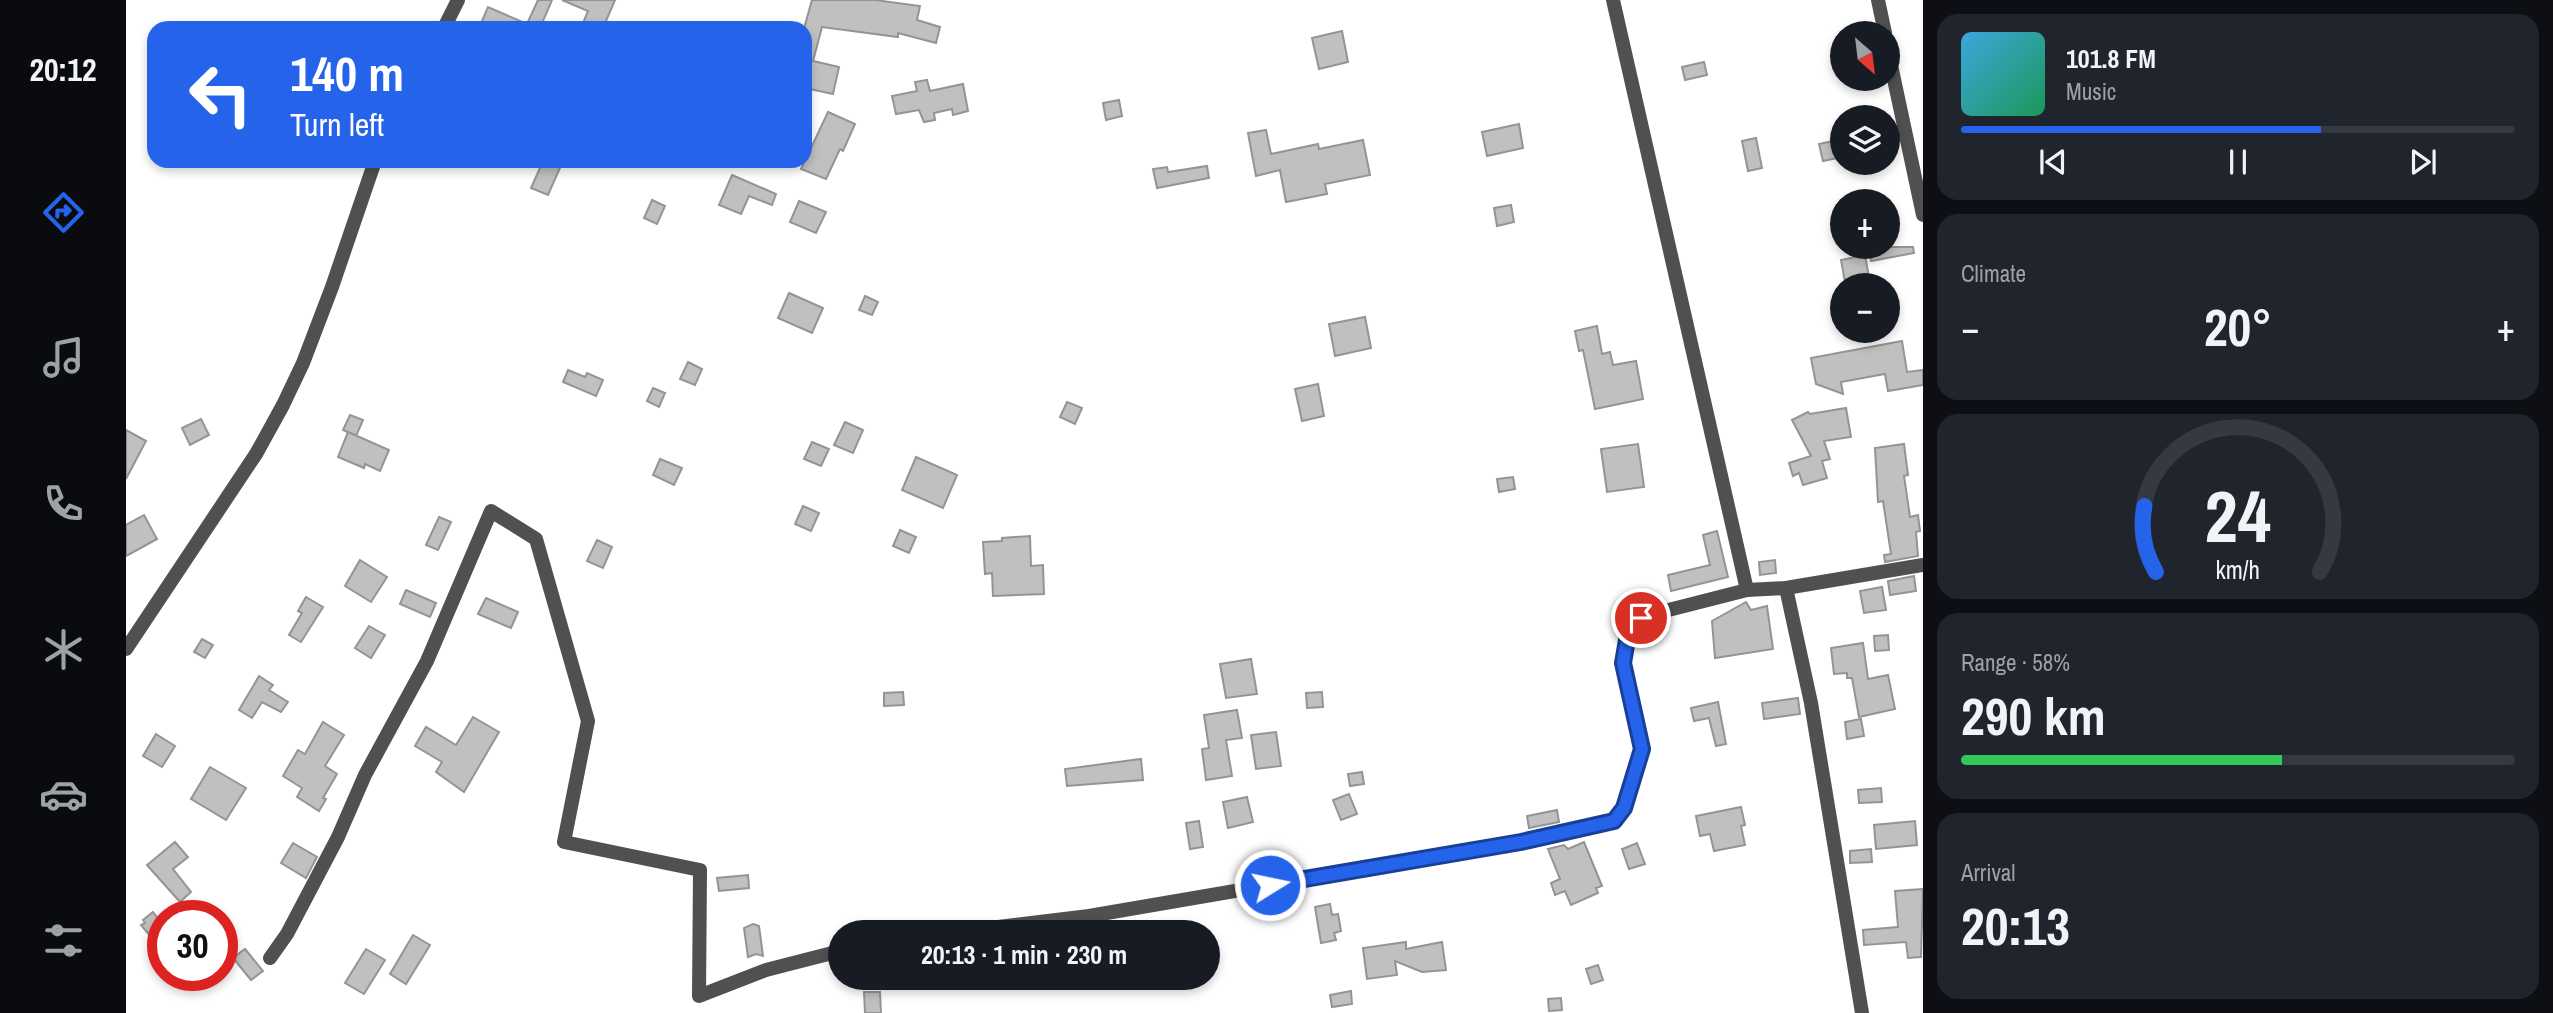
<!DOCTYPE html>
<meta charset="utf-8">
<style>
:root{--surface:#171b24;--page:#20242c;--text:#f1f3f6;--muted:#9ea1a6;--line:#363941;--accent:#2563eb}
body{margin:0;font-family:"Archivo Narrow",sans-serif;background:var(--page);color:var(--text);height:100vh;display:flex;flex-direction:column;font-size:26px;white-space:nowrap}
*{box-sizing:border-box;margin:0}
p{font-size:23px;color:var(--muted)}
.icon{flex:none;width:38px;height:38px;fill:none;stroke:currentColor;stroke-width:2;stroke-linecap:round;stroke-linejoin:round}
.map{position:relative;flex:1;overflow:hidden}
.details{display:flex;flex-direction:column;gap:14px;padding:14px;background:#0d0f14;width:630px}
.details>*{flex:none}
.guide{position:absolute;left:21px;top:21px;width:665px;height:147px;border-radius:21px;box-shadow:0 4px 10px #0003;background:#2563eb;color:#fff;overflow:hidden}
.needle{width:46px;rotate:152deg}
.fabs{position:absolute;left:1704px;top:21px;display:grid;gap:14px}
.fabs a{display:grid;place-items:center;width:70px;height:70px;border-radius:50%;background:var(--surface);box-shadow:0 4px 10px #0003;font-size:35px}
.speed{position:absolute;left:21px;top:900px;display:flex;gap:14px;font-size:35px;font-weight:700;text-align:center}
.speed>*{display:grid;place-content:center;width:91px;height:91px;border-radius:50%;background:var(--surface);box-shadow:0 4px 10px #0003;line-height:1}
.speed .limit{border:10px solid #d22;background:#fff;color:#111}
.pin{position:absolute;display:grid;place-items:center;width:60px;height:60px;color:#fff;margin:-30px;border:4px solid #fff;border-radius:50%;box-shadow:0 2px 7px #0007}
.me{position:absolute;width:77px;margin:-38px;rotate:80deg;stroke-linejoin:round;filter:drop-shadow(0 0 5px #0008)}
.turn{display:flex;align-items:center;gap:24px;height:147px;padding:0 28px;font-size:32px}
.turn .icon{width:91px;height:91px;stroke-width:2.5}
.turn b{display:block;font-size:49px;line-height:60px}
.big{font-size:52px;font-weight:700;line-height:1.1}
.details .card{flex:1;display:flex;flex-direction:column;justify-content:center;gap:10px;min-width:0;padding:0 24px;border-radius:21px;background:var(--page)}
.details .dial{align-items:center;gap:0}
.dial svg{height:182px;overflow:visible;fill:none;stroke:var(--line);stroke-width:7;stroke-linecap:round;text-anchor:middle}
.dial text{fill:var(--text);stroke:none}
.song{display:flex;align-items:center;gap:21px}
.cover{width:84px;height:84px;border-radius:10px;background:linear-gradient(135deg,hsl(200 70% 55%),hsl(150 70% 35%))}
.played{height:7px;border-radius:4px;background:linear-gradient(90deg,var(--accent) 65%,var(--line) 65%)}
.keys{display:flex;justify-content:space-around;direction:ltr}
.heat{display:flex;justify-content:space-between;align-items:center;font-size:38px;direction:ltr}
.charge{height:10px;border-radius:5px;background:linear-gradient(90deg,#34c759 58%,var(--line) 0)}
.trip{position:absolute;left:702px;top:920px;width:392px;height:70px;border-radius:35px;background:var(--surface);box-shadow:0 4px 10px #0003;font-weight:700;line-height:70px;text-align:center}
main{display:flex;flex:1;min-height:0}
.tabs{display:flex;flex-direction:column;width:126px;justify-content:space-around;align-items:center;background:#090b0e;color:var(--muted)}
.tabs .icon{width:49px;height:49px}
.tabs .selected{color:var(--accent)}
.tabs b{font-size:32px;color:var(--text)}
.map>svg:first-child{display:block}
.building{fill:#c0c0c0;stroke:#949494;stroke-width:2}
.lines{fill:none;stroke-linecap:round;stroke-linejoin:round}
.minor{stroke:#505050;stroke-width:14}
.route-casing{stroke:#184099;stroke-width:18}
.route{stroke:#2563eb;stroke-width:12}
</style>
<main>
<nav class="tabs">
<b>20:12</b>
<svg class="icon selected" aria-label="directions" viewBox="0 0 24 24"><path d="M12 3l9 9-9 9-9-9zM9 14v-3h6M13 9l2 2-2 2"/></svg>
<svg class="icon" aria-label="music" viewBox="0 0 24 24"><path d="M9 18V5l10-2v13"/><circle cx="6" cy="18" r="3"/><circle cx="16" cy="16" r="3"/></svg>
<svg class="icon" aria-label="phone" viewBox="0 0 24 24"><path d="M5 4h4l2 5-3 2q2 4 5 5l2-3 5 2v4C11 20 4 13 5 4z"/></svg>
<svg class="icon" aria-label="climate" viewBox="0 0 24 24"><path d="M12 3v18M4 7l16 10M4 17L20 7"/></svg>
<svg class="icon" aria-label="car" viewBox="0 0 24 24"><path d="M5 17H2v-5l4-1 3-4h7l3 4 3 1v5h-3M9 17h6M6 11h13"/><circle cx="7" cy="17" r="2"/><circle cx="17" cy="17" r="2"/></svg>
<svg class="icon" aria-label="filters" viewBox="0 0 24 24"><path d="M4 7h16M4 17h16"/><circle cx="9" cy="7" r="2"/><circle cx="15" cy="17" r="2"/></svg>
</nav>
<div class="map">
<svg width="1797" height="1013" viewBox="0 0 1797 1013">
<rect width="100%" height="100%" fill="#fff"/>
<g class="building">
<path d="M412,0h14l-12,28h-61l9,-21 39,17z"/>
<path d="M436,0h53l-12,28h-22l7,-17z"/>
<path d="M686,0h63l45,6 -3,14 23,7 -4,16 -38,-10v4l-76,-10 -9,34 26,6 -6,27 -28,-6v-63z"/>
<path d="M1216,31l6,31 -29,7 -7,-31z"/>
<path d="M1578,62l3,13 -22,5 -3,-13z"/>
<path d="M801,80l3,11 33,-7 5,27 -15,4 -1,-6 -18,4 1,7 -11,2 -5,-12 -23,4 -4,-18 25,-5 -2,-9z"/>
<path d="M993,100l3,16 -16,4 -3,-17z"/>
<path d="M702,112l27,12 -12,27 -3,-2 -14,30 -25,-10z"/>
<path d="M1393,124l4,24 -36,8 -5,-24z"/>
<path d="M1140,130l5,24 47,-10 1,5 44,-9 7,35 -45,9 2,10 -41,8 -6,-32 -24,6 -8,-43z"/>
<path d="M1630,138l6,30 -14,3 -6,-30z"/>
<path d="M1712,140l4,17 -19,4 -4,-17z"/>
<path d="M417,161h20l-15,34 -17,-7z"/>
<path d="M1081,166l2,12 -52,10 -4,-19 14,-2 1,5z"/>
<path d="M606,175l44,19 -4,11 -23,-9 -8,18 -22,-9z"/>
<path d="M526,200l13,6 -8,18 -13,-6z"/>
<path d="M673,201l27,11 -10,21 -26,-11z"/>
<path d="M1385,205l3,17 -17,4 -3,-18z"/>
<path d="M1742,247h45l1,6 -43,8z"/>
<path d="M1739,255l4,22 -24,5 -4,-22z"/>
<path d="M663,293l34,15 -11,25 -34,-15z"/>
<path d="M739,296l13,6 -6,13 -13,-5z"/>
<path d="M1239,317l6,31 -36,8 -6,-32z"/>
<path d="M1471,326l5,28 8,-2 3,13 23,-4 7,38 -48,10 -12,-59 -4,1 -4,-20z"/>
<path d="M1776,341l5,31 16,-2v15l-35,6 -3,-17 -44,8 2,12 -27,-10 -5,-26z"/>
<path d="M562,362l14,7 -7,16 -15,-6z"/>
<path d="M442,370l17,7 2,-4 16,7 -7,16 -33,-14z"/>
<path d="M1192,384l6,32 -22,5 -7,-32z"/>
<path d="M527,388l12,5 -6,14 -12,-6z"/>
<path d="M941,402l15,6 -7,16 -15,-7z"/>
<path d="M1720,408l5,29 -27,4 6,18 -8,2 5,17 -24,7 -4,-12 -6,3 -4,-13 22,-7 -19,-36 16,-8 2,2z"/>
<path d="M224,415l13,5 -7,16 -13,-6z"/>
<path d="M75,419l8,16 -19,10 -8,-17z"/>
<path d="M719,422l18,8 -10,23 -19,-8z"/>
<path d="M0,430l20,11 -20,38z"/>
<path d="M222,432l41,18 -9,21 -15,-7 -1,4 -26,-11z"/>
<path d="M686,442l17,7 -8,17 -17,-7z"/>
<path d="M1512,444l6,43 -37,5 -6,-43z"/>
<path d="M1778,444l4,31 -4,1 6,41 8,-2 2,16 -4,1 2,24 -33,6 -1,-7 7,-1 -8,-53 -5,1 -3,-54z"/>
<path d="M790,457l41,18 -14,33 -41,-18z"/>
<path d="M534,459l22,9 -8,17 -21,-10z"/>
<path d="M1387,477l2,12 -16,3 -2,-13z"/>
<path d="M677,506l16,7 -8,18 -16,-7z"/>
<path d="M18,515l13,24 -31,17v-31z"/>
<path d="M313,517l12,5 -13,28 -12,-5z"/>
<path d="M774,530l16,7 -7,16 -16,-7z"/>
<path d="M1591,531l11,46 -57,14 -3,-16 42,-10 -7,-30z"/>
<path d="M904,536l1,30 12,-1 1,29 -51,2 -1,-23 -7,1 -2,-32 19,-1v-3z"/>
<path d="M471,540l15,7 -9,21 -16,-7z"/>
<path d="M234,560l27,17 -16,25 -26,-16z"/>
<path d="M1649,560l1,13 -16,2 -1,-13z"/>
<path d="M1788,576l2,15 -26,4 -2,-14z"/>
<path d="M1756,587l4,23 -22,3 -4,-22z"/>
<path d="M280,590l30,13 -6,14 -30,-13z"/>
<path d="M180,597l17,10 -22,35 -12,-7 13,-22 -4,-2z"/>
<path d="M360,598l32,14 -7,16 -33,-14z"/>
<path d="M1620,602l5,8 16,-4 6,43 -58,9 -3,-37z"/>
<path d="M243,626l16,9 -14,23 -16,-10z"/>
<path d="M1762,635l1,15 -14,1 -1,-15z"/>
<path d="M76,639l11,6 -8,13 -11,-6z"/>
<path d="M1737,643l5,36 20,-4 7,34 -36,8 -7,-39h-5v-5l-13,1 -3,-26z"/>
<path d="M1125,659l6,35 -31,4 -6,-34z"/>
<path d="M133,676l14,9 -4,5 19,12 -7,10 -19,-10 -10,16 -13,-8z"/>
<path d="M777,692l1,13 -20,1v-13z"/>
<path d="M1196,692l1,15 -16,1 -1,-15z"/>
<path d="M1672,698l2,16 -36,5 -2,-16z"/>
<path d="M1592,702l8,42 -10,2 -7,-28 -15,3 -3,-13z"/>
<path d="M1111,710l5,28 -16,2 6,36 -26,4 -4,-31 7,-1 -5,-33z"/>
<path d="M347,717l26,15 -35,60 -28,-20 6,-10 -27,-16 11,-19 30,18z"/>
<path d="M1735,719l3,17 -17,3 -2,-17z"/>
<path d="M197,722l21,13 -19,31 12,8 -14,24 3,1 -7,12 -22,-14 5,-9 -19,-12 15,-26 7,4z"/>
<path d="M1150,732l5,34 -25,3 -5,-34z"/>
<path d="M30,734l19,12 -13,21 -19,-11z"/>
<path d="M1015,759l2,21 -76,6 -2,-17z"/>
<path d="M84,767l36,21 -20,32 -35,-21z"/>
<path d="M1236,772l2,12 -14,2 -2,-12z"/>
<path d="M1755,788l1,14 -23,1 -1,-13z"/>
<path d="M1223,794l8,20 -16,6 -8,-20z"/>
<path d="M1121,797l6,25 -25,6 -5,-26z"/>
<path d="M1615,807l4,18 -4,1 4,19 -31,6 -4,-17 -10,2 -4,-20z"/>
<path d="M1431,810l2,12 -30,6 -2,-12z"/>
<path d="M1073,821l4,26 -13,2 -4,-26z"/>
<path d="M1789,821l2,24 -41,4 -2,-24z"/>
<path d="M49,842l13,15 -15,12 18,23 -11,10 -33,-37z"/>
<path d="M1458,842l18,44 -6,2 2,5 -27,12 -6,-14 -10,4 -4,-12 9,-4 -12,-30 16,-4 4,4z"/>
<path d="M167,843l24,14 -11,21 -25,-15z"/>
<path d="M1511,843l8,21 -16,5 -7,-20z"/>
<path d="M1745,849l1,13 -22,1v-12z"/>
<path d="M622,875l1,13 -30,3 -2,-13z"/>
<path d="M1797,889l-2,68 -13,1 -2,-16 -42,3 -1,-15 35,-3 -3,-36z"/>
<path d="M1204,904l2,11 6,-1 3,17 -7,2 2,7 -15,3 -6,-36z"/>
<path d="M27,912l10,13v26l-22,-26 4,-2 -2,-3z"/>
<path d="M627,924l6,2 4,30 -7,-2 -8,3 -4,-29z"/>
<path d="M287,935l17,10 -24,39 -16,-10z"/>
<path d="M1280,942v7l36,-7 4,28 -24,2 -27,-11 2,14 -30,4 -4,-31z"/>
<path d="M119,949l18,22 -12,9 -18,-22z"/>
<path d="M240,949l19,11 -21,34 -19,-11z"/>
<path d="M1472,965l5,15 -12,4 -5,-15z"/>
<path d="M1225,991l1,13 -20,3 -2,-12z"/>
<path d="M738,992h16l1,21h-16z"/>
<path d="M1435,998l1,12 -13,1 -1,-12z"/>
</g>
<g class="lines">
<g class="minor">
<path d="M1752,0l7,33"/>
<path d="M318,28l14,-28"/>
<path d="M1762,51l35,164"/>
<path d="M1660,588l25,115 51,310"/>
<path d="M1621,590l39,-2 137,-23"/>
<path d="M0,649l130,-195 27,-49 20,-42 29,-76 43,-126"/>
<path d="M823,933l140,-17 432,-74 93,-20 10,-14 17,-59 -17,-86 4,-29 13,-17 106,-27 -134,-590"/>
<path d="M144,958l17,-24 51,-97 27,-62 62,-114 64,-150 45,28 52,182 -24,121 136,28 -1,126 67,-26 74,-19"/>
</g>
</g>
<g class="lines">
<defs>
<path id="route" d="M1144,885l251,-43 93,-21 10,-13 18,-59 -19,-86 5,-29 13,-16"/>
</defs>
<use href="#route" class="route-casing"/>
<use href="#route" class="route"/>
</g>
</svg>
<div class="fabs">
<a><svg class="needle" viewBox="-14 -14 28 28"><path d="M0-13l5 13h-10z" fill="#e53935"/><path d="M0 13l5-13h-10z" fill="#9ea1a6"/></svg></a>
<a><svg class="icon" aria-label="layers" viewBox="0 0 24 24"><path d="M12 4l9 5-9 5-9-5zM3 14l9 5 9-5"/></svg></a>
<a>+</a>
<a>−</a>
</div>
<div class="speed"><div class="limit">30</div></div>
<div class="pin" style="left:1515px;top:618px;background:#d93025"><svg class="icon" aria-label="arrive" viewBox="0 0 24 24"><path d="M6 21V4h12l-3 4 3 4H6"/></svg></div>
<svg class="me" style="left:1144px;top:885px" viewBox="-20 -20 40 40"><circle r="17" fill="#2563eb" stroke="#fff" stroke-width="3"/><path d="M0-11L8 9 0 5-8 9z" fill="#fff"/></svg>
<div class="trip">20:13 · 1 min · 230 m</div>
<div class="guide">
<div class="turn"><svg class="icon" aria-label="left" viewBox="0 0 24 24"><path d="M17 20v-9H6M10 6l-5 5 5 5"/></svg><div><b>140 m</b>Turn left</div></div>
</div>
</div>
<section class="details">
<div class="card">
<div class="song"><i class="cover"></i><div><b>101.8 FM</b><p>Music</p></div></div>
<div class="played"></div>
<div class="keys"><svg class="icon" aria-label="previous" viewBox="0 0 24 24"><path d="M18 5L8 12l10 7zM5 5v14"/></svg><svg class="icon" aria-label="pause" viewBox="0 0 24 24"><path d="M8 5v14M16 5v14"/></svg><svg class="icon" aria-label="next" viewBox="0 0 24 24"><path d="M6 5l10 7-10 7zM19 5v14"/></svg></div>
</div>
<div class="card"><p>Climate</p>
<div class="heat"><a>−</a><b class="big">20°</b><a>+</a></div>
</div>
<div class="card dial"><svg viewBox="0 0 100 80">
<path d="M14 69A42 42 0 1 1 86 69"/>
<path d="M14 69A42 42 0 0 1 9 40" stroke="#2563eb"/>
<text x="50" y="56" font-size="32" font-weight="700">24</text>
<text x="50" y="72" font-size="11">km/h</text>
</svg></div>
<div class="card"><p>Range · 58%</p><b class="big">290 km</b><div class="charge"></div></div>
<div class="card"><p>Arrival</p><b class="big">20:13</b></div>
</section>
</main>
